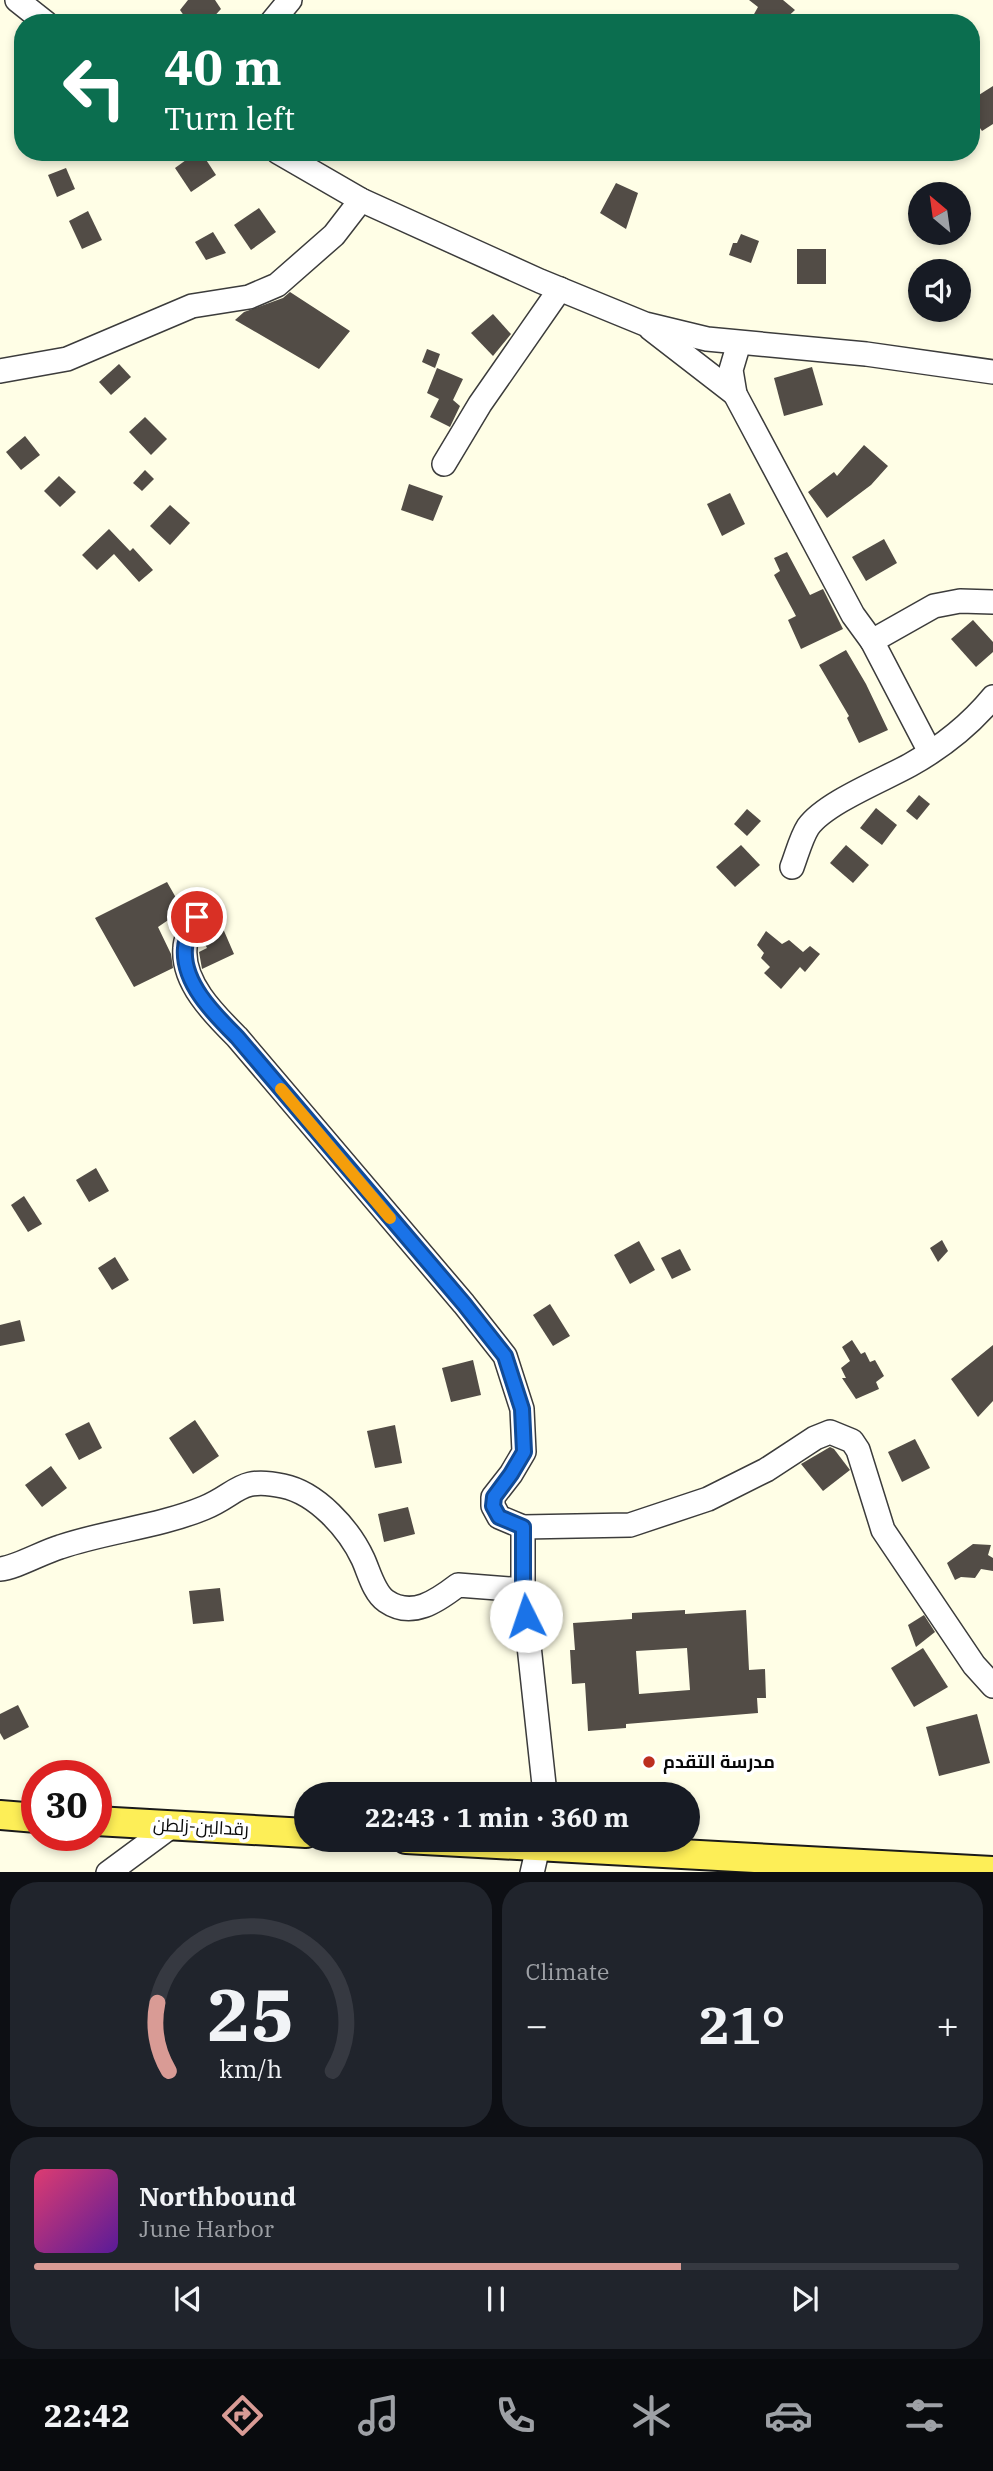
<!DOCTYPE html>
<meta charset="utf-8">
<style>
:root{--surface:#171b24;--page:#20242c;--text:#f1f3f6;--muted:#9ea1a6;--line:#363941;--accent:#d99b95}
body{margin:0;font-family:"IBM Plex Serif",Cairo,serif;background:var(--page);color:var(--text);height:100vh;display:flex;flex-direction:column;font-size:26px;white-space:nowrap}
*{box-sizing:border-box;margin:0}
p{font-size:23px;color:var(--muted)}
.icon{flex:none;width:38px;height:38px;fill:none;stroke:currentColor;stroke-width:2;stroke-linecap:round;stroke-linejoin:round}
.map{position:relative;height:1872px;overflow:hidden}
.details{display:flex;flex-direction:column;gap:10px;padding:10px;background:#0d0f14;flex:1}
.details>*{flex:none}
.top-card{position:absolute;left:14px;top:14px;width:966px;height:147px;border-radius:28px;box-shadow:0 4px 10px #0003;background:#0b6e4f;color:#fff;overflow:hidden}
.needle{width:46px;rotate:331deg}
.buttons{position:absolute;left:908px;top:182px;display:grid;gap:14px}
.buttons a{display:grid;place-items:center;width:63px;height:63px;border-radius:50%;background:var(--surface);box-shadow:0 4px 10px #0003;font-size:35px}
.speed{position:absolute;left:21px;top:1760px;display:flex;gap:14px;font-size:35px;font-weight:700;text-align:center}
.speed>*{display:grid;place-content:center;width:91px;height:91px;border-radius:50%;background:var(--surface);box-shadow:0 4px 10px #0003;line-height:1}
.speed .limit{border:10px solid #d22;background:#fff;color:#111}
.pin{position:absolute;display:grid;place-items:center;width:60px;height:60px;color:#fff;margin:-30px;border:4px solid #fff;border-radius:50%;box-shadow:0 2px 7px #0007}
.me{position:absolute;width:77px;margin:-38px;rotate:356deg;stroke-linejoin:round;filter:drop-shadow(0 0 5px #0008)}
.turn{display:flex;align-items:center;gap:24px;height:147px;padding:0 35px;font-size:32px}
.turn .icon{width:91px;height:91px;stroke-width:2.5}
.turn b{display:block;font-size:49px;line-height:60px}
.big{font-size:52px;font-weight:700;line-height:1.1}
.details .widget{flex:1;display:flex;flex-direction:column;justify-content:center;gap:10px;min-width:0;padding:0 24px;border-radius:28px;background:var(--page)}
.details .dial{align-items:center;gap:0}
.dial svg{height:182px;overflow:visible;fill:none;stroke:var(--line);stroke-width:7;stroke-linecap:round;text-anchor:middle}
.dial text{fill:var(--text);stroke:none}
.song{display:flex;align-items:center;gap:21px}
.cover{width:84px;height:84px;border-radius:10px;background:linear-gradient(135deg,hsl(340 70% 55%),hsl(270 70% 35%))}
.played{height:7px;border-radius:4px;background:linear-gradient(90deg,var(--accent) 70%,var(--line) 70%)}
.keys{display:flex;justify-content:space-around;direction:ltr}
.heat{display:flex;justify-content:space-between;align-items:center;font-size:38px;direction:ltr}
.details .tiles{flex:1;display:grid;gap:10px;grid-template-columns:1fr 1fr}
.widget:last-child{grid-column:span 2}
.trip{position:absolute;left:294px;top:1782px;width:406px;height:70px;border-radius:35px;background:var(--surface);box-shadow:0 4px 10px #0003;font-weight:700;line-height:70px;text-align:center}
.menu{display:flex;height:112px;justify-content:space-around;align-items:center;background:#090b0e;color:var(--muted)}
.menu .icon{width:49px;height:49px}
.menu .selected{color:var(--accent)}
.menu b{font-size:32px;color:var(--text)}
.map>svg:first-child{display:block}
.building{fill:#524c46;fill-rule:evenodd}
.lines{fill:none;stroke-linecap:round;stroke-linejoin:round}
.minor-casing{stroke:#3c3c3c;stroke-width:26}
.major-casing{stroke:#1a1a1a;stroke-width:32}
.minor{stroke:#fff;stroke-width:23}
.major{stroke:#fdee57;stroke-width:28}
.route-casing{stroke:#114b97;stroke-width:18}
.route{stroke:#1a73e8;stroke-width:12}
.slow{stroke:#f59e0b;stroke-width:12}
.poi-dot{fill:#bc2f1f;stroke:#fff;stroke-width:2.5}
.labels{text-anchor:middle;stroke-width:7;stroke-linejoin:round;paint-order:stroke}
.poi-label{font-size:18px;font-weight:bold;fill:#090909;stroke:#fff;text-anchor:start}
.street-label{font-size:18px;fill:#090909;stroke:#fff}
</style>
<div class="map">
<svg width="993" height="1873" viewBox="0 0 993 1873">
<rect width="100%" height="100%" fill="#fffee6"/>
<g class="building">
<path d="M188,0h27l6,9 -13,14h-19l-9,-13z"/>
<path d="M749,0h34l12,10 -14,13h-32l9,-16z"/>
<path d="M993,86v38l-11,7 -11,-16v-15z"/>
<path d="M197,152h4l15,23 -25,17 -16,-24z"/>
<path d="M66,168l9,21 -18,8 -9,-22z"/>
<path d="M616,183l22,10 -12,36 -26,-16z"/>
<path d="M259,208l17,24 -25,18 -17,-25z"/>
<path d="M88,211l14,29 -20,9 -13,-28z"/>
<path d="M213,232l13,21 -20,7 -11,-18z"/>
<path d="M741,234l18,7 -8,22 -22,-8 4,-12h4z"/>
<rect x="797" y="249" width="29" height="35"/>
<path d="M290,292l60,39 -31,38 -84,-49 9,-8 39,-14z"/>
<path d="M493,314l18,20 -18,22 -22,-23z"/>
<path d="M427,349l13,5 -5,14 -13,-6z"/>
<path d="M119,364l12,13 -20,18 -12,-13z"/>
<path d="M812,367l11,38 -39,11 -10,-38z"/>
<path d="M437,368l26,11 -10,21 7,6 -10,21 -20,-10 9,-18 -12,-6z"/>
<path d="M145,417l22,22 -16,16 -22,-23z"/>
<path d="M25,436l15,19 -19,15 -15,-18z"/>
<path d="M864,445l24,21 -17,19 -44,33 -19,-26 26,-20 3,4z"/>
<path d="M145,470l9,9 -12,12 -9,-8z"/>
<path d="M59,476l17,16 -16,15 -16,-16z"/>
<path d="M409,484l34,12 -10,25 -32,-11z"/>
<path d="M730,493l15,31 -23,12 -15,-32z"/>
<path d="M170,505l20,18 -20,22 -20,-19z"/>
<path d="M109,529l21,22 3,-3 20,22 -14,12 -25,-28 -17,16 -15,-15z"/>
<path d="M884,539l13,24 -31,18 -14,-24z"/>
<path d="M787,552l23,43 13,-6 20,40 -42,20 -13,-29 8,-4 -22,-41 6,-4 -6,-13z"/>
<path d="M973,620l20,22v10l-17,15 -25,-28z"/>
<path d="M846,650l20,34 22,46 -29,13 -12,-25 2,-2 -30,-51z"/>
<path d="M919,795l11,9 -13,16 -11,-9z"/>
<path d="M876,808l21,17 -15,20 -22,-17z"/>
<path d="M747,809l14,12 -14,15 -13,-12z"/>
<path d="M741,845l19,20 -25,22 -19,-20z"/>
<path d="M846,845l23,20 -16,18 -23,-20z"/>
<path d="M167,882l16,28 -25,17 13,27 2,14 -39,19 -39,-69z"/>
<path d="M221,924l13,30 -32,15 -3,-17 8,-4 -5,-10 2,-4z"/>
<path d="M766,931l16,13 7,-4 14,12 7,-6 10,8 -15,18 -5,-5 -19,22 -17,-16 6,-6 -9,-9 3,-5 -7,-8z"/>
<path d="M96,1168l13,23 -20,11 -13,-22z"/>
<path d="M24,1196l18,28 -14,8 -17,-27z"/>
<path d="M942,1240l6,11 -10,11 -8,-14z"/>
<path d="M639,1241l16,29 -25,14 -16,-29z"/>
<path d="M680,1249l11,21 -19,9 -11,-21z"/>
<path d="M115,1257l14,23 -17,10 -14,-22z"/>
<path d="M550,1304l20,32 -17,10 -20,-31z"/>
<path d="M20,1320l5,21 -25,5v-21z"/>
<path d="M852,1340l9,14 4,-2 5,10 5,-2 9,16 -8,6 3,7 -23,10 -14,-21h4l-5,-10 9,-7 -8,-14z"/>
<path d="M993,1345v56l-15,16 -27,-38z"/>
<path d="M473,1360l8,35 -30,7 -9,-34z"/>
<path d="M195,1420l24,36 -26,18 -24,-36z"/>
<path d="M89,1422l13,26 -23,12 -14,-26z"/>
<path d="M395,1425l7,38 -27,5 -8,-37z"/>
<path d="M915,1439l15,29 -28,14 -14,-30z"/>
<path d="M830,1447l4,2 16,21 -27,21 -22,-27z"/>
<path d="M51,1466l16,22 -25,19 -17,-22z"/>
<path d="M408,1507l7,27 -31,8 -6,-28z"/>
<path d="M973,1544l18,1 -3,10 5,3v13l-12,-2 -6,9 -14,-1 -6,3 -8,-17z"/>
<path d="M220,1588l4,33 -31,3 -4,-33z"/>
<path d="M685,1610v4l61,-4 3,60 16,-1 1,29h-9l1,15 -132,11v4l-38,3 -3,-48 -13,1 -2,-34h5l-2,-27 59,-4v-6zM687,1648l3,42 -51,4 -3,-43z"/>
<path d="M924,1615l11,17 -19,15 -8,-22z"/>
<path d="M923,1648l25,39 -34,20 -23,-39z"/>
<path d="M18,1705l11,22 -25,13 -4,-7v-19z"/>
<path d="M977,1714l13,49 -51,13 -13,-49z"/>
</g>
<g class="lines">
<defs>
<g id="minor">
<path d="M17,0l29,23"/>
<path d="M271,23l19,-23"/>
<path d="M278,152l83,48 179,81 105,43 62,15 159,15 127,18"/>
<path d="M651,329l84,65"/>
<path d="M739,343l-8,27 4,24 118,221 19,26 62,-35 26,-5 33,1"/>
<path d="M0,371l67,-12 125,-53 57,-9 28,-12 57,-50 27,-35"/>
<path d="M444,464l36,-60 80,-115"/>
<path d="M872,641l58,111"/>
<path d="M792,867c5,-13 9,-29 16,-40 17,-24 75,-47 102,-62 32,-18 60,-40 83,-68"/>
<path d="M197,917c-4,9 -12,21 -12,31 -3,35 30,67 52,89l227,267 41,52 17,53 2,43 -13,22 -18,23v9l6,11 24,10 107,-2 78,-26 58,-29 49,-32 15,-6 22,9 6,9 25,80 91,135 19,21"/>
<path d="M523,1527v63l22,204"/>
<path d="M0,1569c15,-1 43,-17 60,-22 47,-16 98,-20 144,-39 34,-14 35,-32 79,-22 34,7 66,43 80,73 6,13 11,34 23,42 26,18 51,0 72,-16l65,5"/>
<path d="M108,1873l65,-48"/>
<path d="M532,1873l6,-26"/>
</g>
<g id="major">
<path d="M0,1815l37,3"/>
<path d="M96,1821l210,12"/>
<path d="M406,1839l587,32"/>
</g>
</defs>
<use href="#minor" class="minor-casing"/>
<use href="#major" class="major-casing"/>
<use href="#minor" class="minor"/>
<use href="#major" class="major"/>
</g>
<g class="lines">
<defs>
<path id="route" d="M197,917c-4,9 -12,22 -12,31 -3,35 30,67 52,89l227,267 41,52 17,53 2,43 -13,22 -17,23 -1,9 6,11 24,10v63l3,26"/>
</defs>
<use href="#route" class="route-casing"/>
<use href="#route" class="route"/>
<path class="slow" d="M281,1089l109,129"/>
</g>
<circle class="poi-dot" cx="649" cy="1762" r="7"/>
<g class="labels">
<g class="poi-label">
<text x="663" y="1768">مدرسة التقدم</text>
</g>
<g class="street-label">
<text transform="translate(201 1827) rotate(3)" y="6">رقدالين-زلطن</text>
</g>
</g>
</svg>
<div class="buttons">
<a><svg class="needle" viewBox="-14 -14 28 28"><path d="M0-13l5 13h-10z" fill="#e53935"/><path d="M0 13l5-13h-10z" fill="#9ea1a6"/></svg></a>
<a><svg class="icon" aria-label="sound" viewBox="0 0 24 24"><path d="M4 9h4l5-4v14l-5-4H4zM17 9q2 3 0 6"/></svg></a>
</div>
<div class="speed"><div class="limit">30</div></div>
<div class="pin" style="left:197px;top:917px;background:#d93025"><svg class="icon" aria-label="arrive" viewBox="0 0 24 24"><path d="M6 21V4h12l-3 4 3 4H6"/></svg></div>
<svg class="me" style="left:526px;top:1616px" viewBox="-20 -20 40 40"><circle r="19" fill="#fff"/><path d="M0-13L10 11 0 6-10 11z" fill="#1a73e8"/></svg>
<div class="trip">22:43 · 1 min · 360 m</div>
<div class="top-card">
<div class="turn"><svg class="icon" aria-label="left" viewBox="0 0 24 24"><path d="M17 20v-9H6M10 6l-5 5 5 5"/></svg><div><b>40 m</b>Turn left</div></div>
</div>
</div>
<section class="details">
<div class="tiles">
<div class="widget dial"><svg viewBox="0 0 100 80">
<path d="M14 69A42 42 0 1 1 86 69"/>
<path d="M14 69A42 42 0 0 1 9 39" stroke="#d99b95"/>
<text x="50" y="56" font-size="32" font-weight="700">25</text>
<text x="50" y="72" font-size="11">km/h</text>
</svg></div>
<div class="widget"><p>Climate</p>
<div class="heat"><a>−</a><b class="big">21°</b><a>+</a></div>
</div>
<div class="widget">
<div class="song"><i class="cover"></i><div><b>Northbound</b><p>June Harbor</p></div></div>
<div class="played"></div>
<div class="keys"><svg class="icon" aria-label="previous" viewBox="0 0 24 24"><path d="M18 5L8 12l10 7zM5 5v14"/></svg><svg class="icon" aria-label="pause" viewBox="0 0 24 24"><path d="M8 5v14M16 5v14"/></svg><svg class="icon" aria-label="next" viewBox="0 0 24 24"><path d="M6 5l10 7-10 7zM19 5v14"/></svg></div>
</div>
</div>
</section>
<nav class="menu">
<b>22:42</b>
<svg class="icon selected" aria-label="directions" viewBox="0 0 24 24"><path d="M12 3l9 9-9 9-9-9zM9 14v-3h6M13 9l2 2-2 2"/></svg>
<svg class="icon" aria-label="music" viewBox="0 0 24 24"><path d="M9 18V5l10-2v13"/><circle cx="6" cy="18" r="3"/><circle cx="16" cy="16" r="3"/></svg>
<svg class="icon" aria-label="phone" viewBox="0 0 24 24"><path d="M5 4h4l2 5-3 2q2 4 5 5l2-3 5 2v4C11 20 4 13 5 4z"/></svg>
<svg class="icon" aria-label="climate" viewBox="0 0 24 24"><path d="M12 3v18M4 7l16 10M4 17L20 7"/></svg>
<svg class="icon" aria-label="car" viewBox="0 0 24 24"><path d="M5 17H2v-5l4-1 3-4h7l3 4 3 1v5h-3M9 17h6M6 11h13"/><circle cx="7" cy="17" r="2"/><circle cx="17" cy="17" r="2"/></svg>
<svg class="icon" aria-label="filters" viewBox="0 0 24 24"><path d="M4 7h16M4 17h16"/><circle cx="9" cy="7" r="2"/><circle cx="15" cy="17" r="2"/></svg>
</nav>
